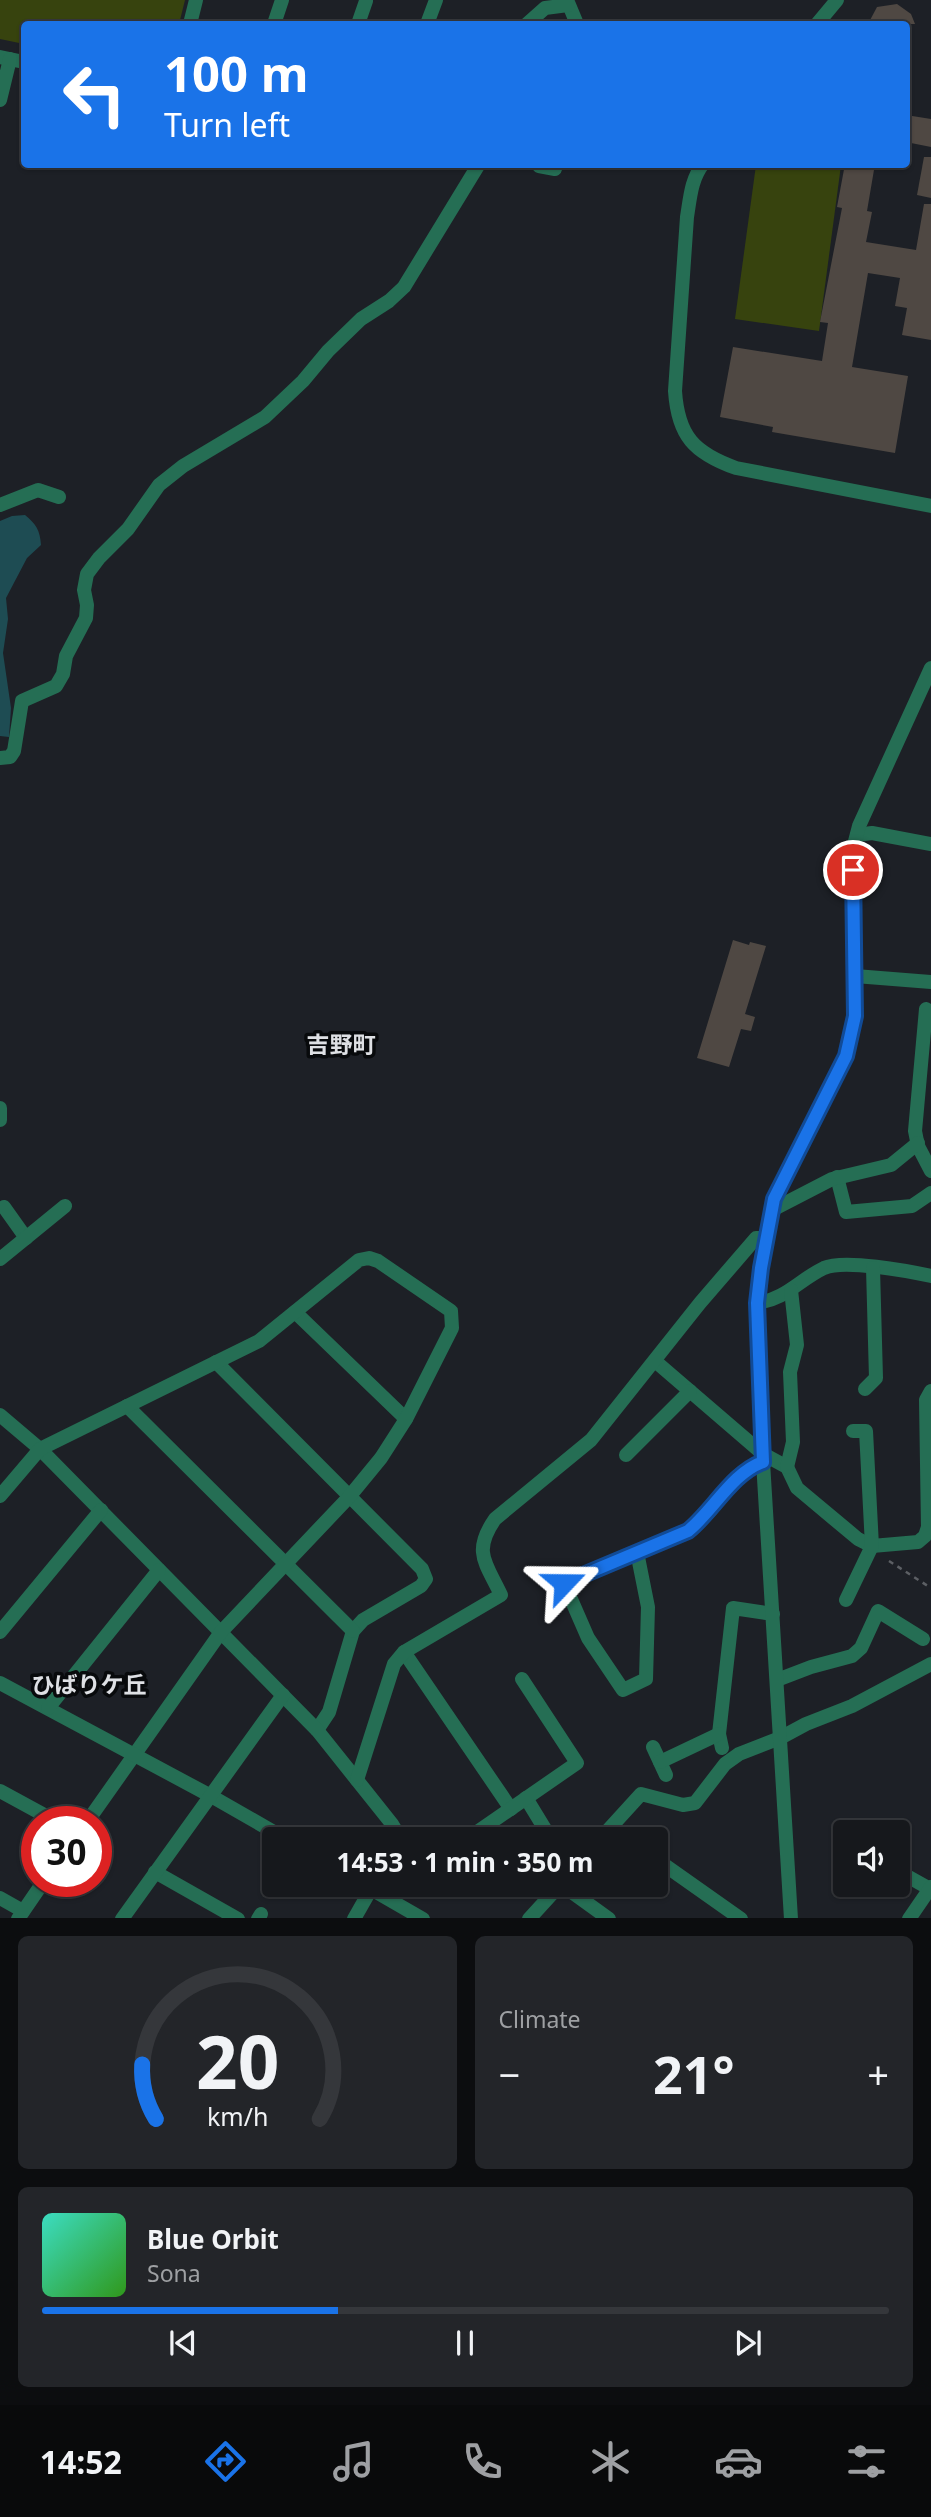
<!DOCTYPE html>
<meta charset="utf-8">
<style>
:root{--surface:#16181c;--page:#232529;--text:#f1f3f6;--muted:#9ea0a3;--line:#35373b;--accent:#1a73e8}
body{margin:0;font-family:"Noto Sans","Noto Sans JP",sans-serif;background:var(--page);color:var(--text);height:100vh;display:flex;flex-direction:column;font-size:26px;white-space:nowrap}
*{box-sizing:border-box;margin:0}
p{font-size:23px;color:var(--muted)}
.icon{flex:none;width:38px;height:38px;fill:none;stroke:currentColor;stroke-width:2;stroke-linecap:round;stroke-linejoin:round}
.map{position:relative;height:1918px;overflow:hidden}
.sheet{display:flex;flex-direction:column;gap:18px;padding:18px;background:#0c0d0f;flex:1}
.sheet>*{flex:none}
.banner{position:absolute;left:21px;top:21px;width:889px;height:147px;border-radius:7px;box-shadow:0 2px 5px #0004,0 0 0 2px var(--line);background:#1a73e8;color:#fff;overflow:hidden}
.buttons{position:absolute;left:833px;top:1820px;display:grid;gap:14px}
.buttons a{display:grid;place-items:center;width:77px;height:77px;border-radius:7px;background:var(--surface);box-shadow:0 2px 5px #0004,0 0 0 2px var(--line);font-size:35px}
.speed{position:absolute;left:21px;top:1806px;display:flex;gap:14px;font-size:35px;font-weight:700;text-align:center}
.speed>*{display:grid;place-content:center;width:91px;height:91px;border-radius:50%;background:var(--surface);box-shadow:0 2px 5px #0004,0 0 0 2px var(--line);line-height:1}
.speed .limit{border:10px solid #d22;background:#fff;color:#111}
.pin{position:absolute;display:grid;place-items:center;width:60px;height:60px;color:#fff;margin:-30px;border:4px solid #fff;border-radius:50%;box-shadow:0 2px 7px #0007}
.me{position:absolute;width:77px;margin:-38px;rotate:67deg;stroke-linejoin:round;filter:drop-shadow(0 0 5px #0008)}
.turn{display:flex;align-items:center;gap:24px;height:147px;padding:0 28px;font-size:32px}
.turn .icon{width:91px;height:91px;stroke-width:2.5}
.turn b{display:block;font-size:49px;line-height:60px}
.big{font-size:52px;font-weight:700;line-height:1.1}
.sheet .widget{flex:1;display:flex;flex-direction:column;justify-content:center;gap:10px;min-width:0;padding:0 24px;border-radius:10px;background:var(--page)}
.sheet .dial{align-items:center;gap:0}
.dial svg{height:182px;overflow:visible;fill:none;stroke:var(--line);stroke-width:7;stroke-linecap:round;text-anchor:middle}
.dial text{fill:var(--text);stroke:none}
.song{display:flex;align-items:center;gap:21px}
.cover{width:84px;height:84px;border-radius:10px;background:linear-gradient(135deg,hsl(170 70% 55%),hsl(110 70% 35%))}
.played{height:7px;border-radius:4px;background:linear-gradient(90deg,var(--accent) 35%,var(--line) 35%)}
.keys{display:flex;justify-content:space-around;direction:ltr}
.heat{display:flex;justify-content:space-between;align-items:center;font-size:38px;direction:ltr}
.sheet .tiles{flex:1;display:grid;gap:18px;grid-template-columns:1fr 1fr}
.widget:last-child{grid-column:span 2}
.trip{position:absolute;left:262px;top:1827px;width:406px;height:70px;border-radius:7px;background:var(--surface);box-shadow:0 2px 5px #0004,0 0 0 2px var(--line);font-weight:700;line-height:70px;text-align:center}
.tab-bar{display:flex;height:112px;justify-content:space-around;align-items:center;background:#090a0b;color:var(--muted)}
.tab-bar .icon{width:49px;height:49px}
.tab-bar .current{color:var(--accent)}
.tab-bar b{font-size:32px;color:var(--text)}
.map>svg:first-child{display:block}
.green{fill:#37430e}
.water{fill:#1e4c53}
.building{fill:#4f4843}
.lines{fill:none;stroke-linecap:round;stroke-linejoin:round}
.path{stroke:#5c5f64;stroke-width:2.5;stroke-dasharray:5 5;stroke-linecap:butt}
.minor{stroke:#256e54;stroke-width:14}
.route-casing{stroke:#114b97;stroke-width:18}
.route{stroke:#1a73e8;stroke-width:12}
.labels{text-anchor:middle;stroke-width:7;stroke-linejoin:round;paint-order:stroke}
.quarter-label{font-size:23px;font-weight:bold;fill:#dee0e4;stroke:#080a0c}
</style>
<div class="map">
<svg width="931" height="1919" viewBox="0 0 931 1919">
<rect width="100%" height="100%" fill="#1d2026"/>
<g class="green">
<path d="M0,0h185l-6,24h-155v20l-24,-5z"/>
<path d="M756,165h85l-22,166 -84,-12z"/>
</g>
<path class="water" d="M25,515c11,9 15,15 16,30l-14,13 -21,40 2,21 -5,34 8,55 -2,29 -9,-1v-215l12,-5z"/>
<g class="building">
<path d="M897,4l14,10 4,10h-47l9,-17z"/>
<path d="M906,115l25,4v28l-25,-5z"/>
<path d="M924,157h7v41l-14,-3z"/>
<path d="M845,164h30l-8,47 5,1 -6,30 50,8 8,-46h7v136l-29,-5 5,-27 -12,-2 5,-28 -32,-5 -16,94 56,9 -13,77 -123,-21 1,-5 -53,-10 13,-70 89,14 6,-38 -8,-1 22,-114 -5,-1z"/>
<path d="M733,940l16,5 1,-3 16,4 -21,68 10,3 -4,14 -10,-2 -12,38 -32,-9z"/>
</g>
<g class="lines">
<path class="path" d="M889,1561l42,27"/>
<g class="minor">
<path d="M567,0l10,24"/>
<path d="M190,24l6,-24"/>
<path d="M274,24l8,-24"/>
<path d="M358,24l8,-23"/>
<path d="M427,24l9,-24"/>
<path d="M527,24l18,-16 23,-3"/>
<path d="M817,24l20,-24"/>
<path d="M0,57l24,5"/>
<path d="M0,100l10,-41"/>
<path d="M703,164c-12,15 -13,35 -16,53l-12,174c3,45 19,62 61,77l195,38"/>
<path d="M539,166l16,3 1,-5"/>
<path d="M0,505l38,-15 21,7"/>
<path d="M0,758l10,-1 4,-6 8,-50 34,-15 7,-12 3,-18 20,-38 1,-13 -3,-15 3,-16 12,-16 29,-29 31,-44 24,-19 82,-49 38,-36 25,-30 33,-32 28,-18 15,-14 75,-123"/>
<path d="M857,835l15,-2 59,11"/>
<path d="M855,976l76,6"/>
<path d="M926,1009l-11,122 3,15 13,25"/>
<path d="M0,1108v12"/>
<path d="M837,1177l9,35 66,-6 19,-13"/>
<path d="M4,1207l22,31"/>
<path d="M772,1210l60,-31 59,-14 27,-22"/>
<path d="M0,1259l65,-53"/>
<path d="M757,1303c29,-4 42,-23 67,-35 20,-9 84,3 107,8"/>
<path d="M295,1312l111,107"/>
<path d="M655,1361l108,93 24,13 10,21 61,51 14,7 46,-4 7,-6 3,-9 -2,-127 5,-9"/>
<path d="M216,1362l206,207 4,10 -5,7 -58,34 -10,11 -24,81 -12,18"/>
<path d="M865,1389l11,-11 -3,-110"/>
<path d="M127,1406l226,225"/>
<path d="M0,1415l40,34 277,281 75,94 9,15"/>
<path d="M626,1455l64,-64"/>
<path d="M787,1467l6,-25 -3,-70 7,-27 -6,-55"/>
<path d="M0,1496l40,-47 219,-108 100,-81 10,-2 9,3 73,50 1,17 -46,91 -25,39 -32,39 -128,135 -134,190"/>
<path d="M637,1552l11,55 -2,72 -23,11 -35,-52 -24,-55c26,-11 53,-23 79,-34 15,-6 32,-10 45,-18 29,-19 42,-57 75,-69"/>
<path d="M846,1600l26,-54 -6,-115h-13"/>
<path d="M0,1632l101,-122"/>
<path d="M404,1652l107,157"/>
<path d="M777,1680l34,-13 41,-11 9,-8 17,-37 45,28"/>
<path d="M0,1683l211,113 75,43"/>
<path d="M48,1708l111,-138"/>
<path d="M653,1747l13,28"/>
<path d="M722,1748l-3,-14 14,-126 40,6"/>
<path d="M660,1762l59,-28"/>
<path d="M357,1780l37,-116 10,-12 97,-57c-15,-32 -29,-43 -6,-76l96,-79 109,-137 56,-65h10"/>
<path d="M0,1791l57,31"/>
<path d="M526,1798l25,41"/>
<path d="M467,1839l110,-76 -55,-84"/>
<path d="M600,1839l41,-45 42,11 12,-2 30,-39 14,-10 41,-16 26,-14 46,-18 79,-42"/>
<path d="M656,1859l85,60"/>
<path d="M898,1871l32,18"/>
<path d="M155,1872l83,47"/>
<path d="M364,1885l59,34"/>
<path d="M562,1885l47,34"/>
<path d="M385,1896l16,-11"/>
<path d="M0,1898l23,13"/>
<path d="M18,1919l26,-38"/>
<path d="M122,1919l161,-224"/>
<path d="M258,1919l3,-5"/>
<path d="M354,1919l17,-30"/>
<path d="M529,1919l31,-34"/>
<path d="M791,1919l-28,-457 -6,-159 3,-35 14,-69 72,-143 9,-40 -2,-167 6,-23 72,-158"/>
<path d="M909,1919l22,-32"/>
</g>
</g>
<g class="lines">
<defs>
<path id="route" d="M564,1583l124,-52c25,-20 44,-58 75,-69l-6,-159 4,-35 13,-69 72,-143 9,-40 -2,-146"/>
</defs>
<use href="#route" class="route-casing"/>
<use href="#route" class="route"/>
</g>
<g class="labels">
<g class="quarter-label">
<text x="341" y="1053">吉野町</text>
<text x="89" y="1693">ひばりケ丘</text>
</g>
</g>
</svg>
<div class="buttons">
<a><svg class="icon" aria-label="sound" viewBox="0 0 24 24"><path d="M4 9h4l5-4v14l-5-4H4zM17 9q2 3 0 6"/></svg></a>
</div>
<div class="speed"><div class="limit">30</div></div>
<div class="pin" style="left:853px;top:870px;background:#d93025"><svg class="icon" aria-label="arrive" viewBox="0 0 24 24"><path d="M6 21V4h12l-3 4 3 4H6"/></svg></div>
<svg class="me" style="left:564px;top:1583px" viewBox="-20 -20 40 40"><path d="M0-17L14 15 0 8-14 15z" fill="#1a73e8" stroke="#fff" stroke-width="4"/></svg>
<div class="trip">14:53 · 1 min · 350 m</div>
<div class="banner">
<div class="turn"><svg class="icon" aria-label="left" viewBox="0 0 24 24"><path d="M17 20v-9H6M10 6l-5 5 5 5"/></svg><div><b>100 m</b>Turn left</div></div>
</div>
</div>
<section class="sheet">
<div class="tiles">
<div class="widget dial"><svg viewBox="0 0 100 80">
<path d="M14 69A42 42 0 1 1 86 69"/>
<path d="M14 69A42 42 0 0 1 8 45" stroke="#1a73e8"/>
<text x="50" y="56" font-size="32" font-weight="700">20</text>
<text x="50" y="72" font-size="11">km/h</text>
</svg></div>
<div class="widget"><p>Climate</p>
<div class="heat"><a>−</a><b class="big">21°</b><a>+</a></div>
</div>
<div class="widget">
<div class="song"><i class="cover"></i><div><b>Blue Orbit</b><p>Sona</p></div></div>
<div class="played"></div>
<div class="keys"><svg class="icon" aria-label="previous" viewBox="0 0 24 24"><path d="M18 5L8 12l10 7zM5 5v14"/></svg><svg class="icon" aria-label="pause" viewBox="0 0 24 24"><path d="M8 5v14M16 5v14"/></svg><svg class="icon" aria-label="next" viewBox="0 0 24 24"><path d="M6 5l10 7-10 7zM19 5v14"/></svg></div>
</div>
</div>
</section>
<nav class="tab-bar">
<b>14:52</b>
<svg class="icon current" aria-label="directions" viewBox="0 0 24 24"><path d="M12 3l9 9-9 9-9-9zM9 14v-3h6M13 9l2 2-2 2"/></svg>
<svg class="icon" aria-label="music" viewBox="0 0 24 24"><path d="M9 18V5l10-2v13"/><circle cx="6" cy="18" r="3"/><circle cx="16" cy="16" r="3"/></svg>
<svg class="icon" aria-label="phone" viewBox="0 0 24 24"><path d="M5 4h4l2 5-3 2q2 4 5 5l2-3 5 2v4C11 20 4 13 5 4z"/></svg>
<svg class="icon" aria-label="climate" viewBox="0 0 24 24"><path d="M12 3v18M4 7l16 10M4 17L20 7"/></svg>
<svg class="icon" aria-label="car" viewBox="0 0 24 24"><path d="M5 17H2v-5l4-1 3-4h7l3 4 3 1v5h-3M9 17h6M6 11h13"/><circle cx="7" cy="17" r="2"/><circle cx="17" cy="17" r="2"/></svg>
<svg class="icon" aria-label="filters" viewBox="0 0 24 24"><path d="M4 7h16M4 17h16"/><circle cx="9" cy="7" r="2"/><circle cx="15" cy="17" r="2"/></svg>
</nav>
